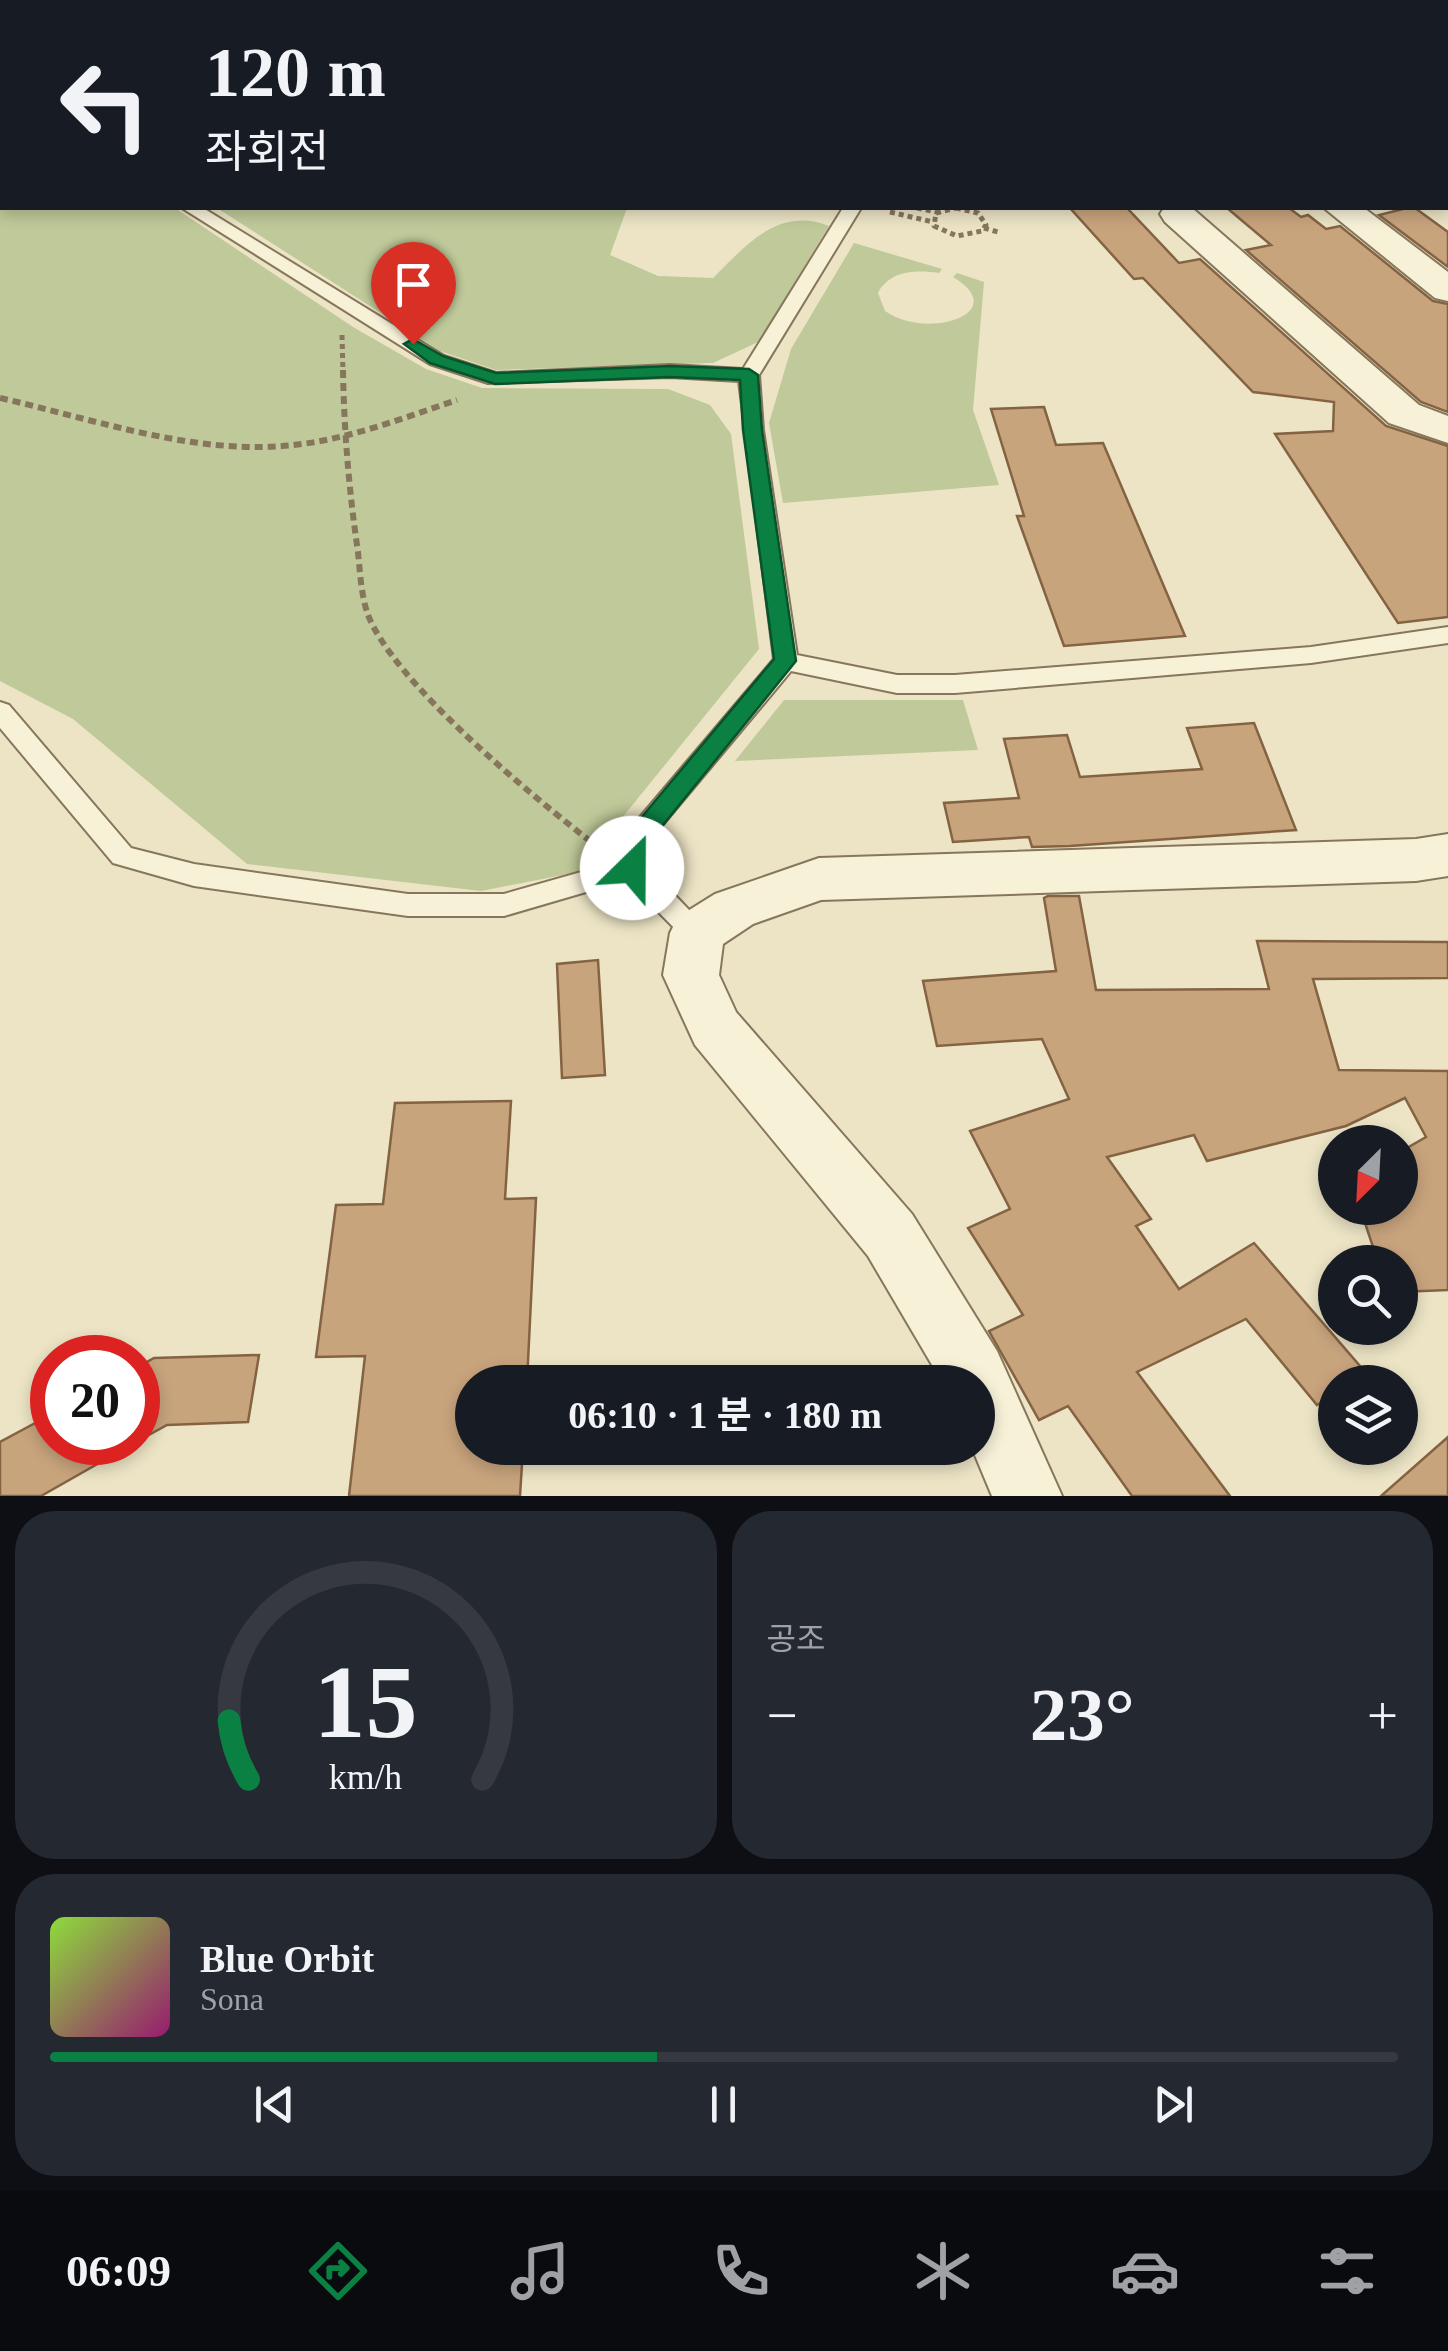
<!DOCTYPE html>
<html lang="ko">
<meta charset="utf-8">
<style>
:root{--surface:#171b24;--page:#242831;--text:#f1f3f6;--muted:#9ea1a6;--line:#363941;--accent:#0b8043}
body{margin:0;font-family:"Times New Roman","Noto Sans KR",serif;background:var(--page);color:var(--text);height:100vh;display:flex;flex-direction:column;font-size:38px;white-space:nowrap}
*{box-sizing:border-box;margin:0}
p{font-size:32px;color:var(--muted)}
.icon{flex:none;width:55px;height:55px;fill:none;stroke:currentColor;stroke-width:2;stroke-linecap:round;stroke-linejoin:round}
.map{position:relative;height:1496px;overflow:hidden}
.panel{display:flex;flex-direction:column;gap:15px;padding:15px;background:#0d0f14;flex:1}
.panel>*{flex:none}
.hud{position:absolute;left:0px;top:0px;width:1450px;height:210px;box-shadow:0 5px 15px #0003;background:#171b24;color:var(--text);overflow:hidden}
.needle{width:65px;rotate:204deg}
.buttons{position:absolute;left:1318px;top:1125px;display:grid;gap:20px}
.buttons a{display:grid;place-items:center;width:100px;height:100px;border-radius:50%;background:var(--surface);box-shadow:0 5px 15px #0003;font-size:50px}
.speed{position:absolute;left:30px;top:1335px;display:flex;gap:20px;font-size:50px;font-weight:700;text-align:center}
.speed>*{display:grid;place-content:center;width:130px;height:130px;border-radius:50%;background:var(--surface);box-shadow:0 5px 15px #0003;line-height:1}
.speed .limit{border:15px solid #d22;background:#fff;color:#111}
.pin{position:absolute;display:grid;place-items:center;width:85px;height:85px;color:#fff;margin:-102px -42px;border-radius:50% 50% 50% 0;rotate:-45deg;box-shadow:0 0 10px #0007}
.pin .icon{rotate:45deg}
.me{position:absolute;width:110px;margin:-55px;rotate:23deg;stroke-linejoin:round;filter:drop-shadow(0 0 8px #0008)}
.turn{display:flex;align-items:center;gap:35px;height:210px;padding:0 40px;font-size:45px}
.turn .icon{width:130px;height:130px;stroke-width:2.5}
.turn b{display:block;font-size:70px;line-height:85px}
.big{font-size:75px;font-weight:700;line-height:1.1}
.panel .tile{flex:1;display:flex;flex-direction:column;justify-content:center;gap:15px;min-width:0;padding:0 35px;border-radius:40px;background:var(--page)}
.panel .dial{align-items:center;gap:0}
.dial svg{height:260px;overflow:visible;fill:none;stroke:var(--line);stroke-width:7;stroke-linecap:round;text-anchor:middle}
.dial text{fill:var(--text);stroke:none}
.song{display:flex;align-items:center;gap:30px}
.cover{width:120px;height:120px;border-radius:15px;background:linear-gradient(135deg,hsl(90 70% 55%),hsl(320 70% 35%))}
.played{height:10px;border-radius:5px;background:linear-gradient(90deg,var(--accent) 45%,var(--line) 45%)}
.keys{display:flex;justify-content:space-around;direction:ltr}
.heat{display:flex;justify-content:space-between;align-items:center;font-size:55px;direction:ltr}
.panel .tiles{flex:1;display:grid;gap:15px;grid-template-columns:1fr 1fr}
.tile:last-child{grid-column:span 2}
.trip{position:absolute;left:455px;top:1365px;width:540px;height:100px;border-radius:50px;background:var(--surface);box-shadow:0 5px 15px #0003;font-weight:700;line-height:100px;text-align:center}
.dock{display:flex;height:160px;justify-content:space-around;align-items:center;background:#090b0e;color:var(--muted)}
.dock .icon{width:70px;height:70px}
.dock .active{color:var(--accent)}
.dock b{font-size:45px;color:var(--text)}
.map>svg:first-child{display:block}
.green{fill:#bfc999}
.building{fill:#c8a47d;stroke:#846343;stroke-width:2.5}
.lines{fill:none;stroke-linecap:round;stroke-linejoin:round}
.service-casing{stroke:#86765c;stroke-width:4}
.minor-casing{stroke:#86765c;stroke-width:4}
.primary-casing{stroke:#544430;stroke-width:4}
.path-far1{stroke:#86765c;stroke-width:5;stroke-dasharray:5 4;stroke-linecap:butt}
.path{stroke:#86765c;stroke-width:6;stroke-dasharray:8 5;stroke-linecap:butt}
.service{fill:#f7f1d8;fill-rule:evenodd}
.minor{fill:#f7f1d8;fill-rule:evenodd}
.primary{fill:#eddd9f;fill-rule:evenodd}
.route{fill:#0b8043;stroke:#07532c;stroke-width:2.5}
</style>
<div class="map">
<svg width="1448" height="1496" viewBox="0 0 1448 1496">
<rect width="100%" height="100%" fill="#ece4c5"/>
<g class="green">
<path d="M0,116l2,92h173l178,119 73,42 56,19 186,1 42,16 21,29 28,215 -181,223 -97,19 -234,-27 -174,-145 -73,-38z"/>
<path d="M217,208h410l-17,47 48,21 55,2c33,-33 66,-72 116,-52l-71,116 -45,21 -217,7 -56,-19z"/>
<path d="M854,243l88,26 -3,4c-23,-3 -49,-3 -61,20l7,18c43,30 128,2 68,-34l4,-4 27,9 -11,128 26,75 -216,18 -14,-80 22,-74z"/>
<path d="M784,700h179l15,50 -243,11z"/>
</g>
<g class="building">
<path d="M1070,208h57l52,55 21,-4 186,167 62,20v171l-50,6 -123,-189 58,-3 1,-29 -81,-10 -110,-114 -9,1z"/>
<path d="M1227,208h62l12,9 7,-2 18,14 14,-3 93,75 15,3v108l-27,-10 -175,-152 25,-5z"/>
<path d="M1407,208h8l33,24v35l-69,-52z"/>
<path d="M1044,407l12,38 47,-2 82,193 -121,10 -47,-130h7l-33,-107z"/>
<path d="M1254,723l42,107 -226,16 -38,1 -3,-10 -76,5 -9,-39 75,-5 -15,-59 63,-4 13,42 122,-8 -15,-41z"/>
<path d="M1048,896h31l17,94 173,-1 -12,-48 191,1v36l-135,1 26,91 109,1v219l-48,2v-30h-22l-18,-54h40v-56l26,-15 -21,-39 -59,28 -139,35 -13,-26 -87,22 44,62 -15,7 43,63 75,-46 112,130 -15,9h-16v11l-18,12 -71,-86 -109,53 93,124h-98l-64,-90 -29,14 -50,-89 34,-16 -55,-87 42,-19 -40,-78 99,-32 -27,-60 -105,7 -14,-65 133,-10 -12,-73z"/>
<path d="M598,960l7,115 -43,3 -5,-114z"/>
<path d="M511,1101l-6,98 31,-1 -9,184h-55v66h51l-3,48h-171l16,-140 -49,1 20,-152 47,-1 12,-101z"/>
<path d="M259,1355l-11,67 -81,3 -29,16v-74l16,-9z"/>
<path d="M52,1414v28h84l-95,54h-41v-54z"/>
<path d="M1448,1437v59h-67z"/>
</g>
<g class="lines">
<defs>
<g id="service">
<rect x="0" y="105" width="2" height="10"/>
<path d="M182,208h21l241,148 52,17 174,-8 73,4 100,-161h18l-102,167 4,55 34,225 100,20h58l356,-28 137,-20v16l-137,20 -356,30h-58l-106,-22 -141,169 -4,25 65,68 -4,8 -10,3 -10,-3 -60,-61 -123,36h-96l-214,-30 -81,-23 -113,-135v-26l9,3 122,143 63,16 214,30h96l116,-33 9,-31 145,-171 -35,-278 -69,-4 -182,6 -58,-19z"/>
</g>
<g id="minor">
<path d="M1164,208h28l227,197 29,11v27l-59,-20 -224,-201 -5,-8z"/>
<path d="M1324,208h40l84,64v29l-13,-3z"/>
<path d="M1448,834v42l-32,5 -595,19 -68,24 -30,20 -4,31 17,37 176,202 85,137 65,145h-70l-20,-48h6v-66h-36l-74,-126 -173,-211 -32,-70 7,-42 8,-16 37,-23 104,-36 597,-19z"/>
</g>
<path id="primary" d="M1218,0h37l1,2h-36z"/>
</defs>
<use href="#service" class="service-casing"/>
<use href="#minor" class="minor-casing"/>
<use href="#primary" class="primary-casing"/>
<g class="path-far1">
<path d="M777,0l25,2"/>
<path d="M917,208l20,4"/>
<path d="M956,208l22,5 8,12 -4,6 -25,5 -23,-10 2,-13z"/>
<path d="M890,212l43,10"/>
<path d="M984,228l14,4"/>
<path d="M342,335l1,37"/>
</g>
<g class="path">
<path d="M343,370c1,61 6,121 15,182 2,20 3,41 9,60 23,68 169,187 228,233"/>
<path d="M0,398c98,22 201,60 302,46 53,-7 104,-27 155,-44"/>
</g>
<use href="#service" class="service"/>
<use href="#minor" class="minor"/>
<use href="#primary" class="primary"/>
</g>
<path class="route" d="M413,339l30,17 53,17 174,-7 79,3 9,6 4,55 34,231 -146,180 -9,33h-18l-3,-6 10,-37 144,-172 -31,-229 -3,-50 -70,-3 -175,7 -65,-21 -26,-19z"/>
</svg>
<div class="buttons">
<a><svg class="needle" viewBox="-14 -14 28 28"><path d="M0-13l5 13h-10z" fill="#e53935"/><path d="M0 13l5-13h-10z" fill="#9ea1a6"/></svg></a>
<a><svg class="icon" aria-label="search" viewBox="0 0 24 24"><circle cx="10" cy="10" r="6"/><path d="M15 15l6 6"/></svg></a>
<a><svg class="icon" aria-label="layers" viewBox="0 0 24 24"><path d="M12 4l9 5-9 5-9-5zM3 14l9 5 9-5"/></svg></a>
</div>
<div class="speed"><div class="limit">20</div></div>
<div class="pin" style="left:413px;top:344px;background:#d93025"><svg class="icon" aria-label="arrive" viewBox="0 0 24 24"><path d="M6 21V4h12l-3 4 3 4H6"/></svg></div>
<svg class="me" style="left:632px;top:868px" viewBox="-20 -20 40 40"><circle r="19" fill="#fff"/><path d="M0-13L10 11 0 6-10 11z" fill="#0b8043"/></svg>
<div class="trip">06:10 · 1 분 · 180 m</div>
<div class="hud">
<div class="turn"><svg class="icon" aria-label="left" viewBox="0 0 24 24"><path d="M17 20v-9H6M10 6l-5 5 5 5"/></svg><div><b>120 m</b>좌회전</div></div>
</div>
</div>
<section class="panel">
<div class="tiles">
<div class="tile dial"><svg viewBox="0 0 100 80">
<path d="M14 69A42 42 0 1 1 86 69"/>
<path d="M14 69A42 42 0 0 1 8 51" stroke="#0b8043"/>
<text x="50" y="56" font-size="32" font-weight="700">15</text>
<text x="50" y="72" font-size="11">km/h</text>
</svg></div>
<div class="tile"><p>공조</p>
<div class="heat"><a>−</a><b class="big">23°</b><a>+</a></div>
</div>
<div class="tile">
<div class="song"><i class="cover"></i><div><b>Blue Orbit</b><p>Sona</p></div></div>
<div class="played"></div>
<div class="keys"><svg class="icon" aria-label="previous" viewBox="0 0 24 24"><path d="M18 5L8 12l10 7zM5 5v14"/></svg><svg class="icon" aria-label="pause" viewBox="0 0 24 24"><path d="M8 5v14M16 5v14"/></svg><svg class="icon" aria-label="next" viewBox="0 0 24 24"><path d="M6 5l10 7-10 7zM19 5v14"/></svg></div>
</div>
</div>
</section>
<nav class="dock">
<b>06:09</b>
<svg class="icon active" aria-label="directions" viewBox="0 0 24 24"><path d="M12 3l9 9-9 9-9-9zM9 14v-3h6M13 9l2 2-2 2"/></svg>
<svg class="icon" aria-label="music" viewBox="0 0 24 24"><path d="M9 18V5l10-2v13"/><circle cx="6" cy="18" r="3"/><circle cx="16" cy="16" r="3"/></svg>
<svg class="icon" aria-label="phone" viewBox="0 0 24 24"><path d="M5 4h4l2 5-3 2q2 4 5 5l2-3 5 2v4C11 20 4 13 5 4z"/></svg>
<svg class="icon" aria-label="climate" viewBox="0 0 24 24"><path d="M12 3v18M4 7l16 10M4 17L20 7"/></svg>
<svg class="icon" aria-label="car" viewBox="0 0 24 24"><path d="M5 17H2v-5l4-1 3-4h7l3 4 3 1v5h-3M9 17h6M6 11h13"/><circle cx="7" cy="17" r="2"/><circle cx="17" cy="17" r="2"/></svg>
<svg class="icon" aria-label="filters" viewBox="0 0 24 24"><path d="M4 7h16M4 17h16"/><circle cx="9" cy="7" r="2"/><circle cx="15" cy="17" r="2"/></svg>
</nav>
